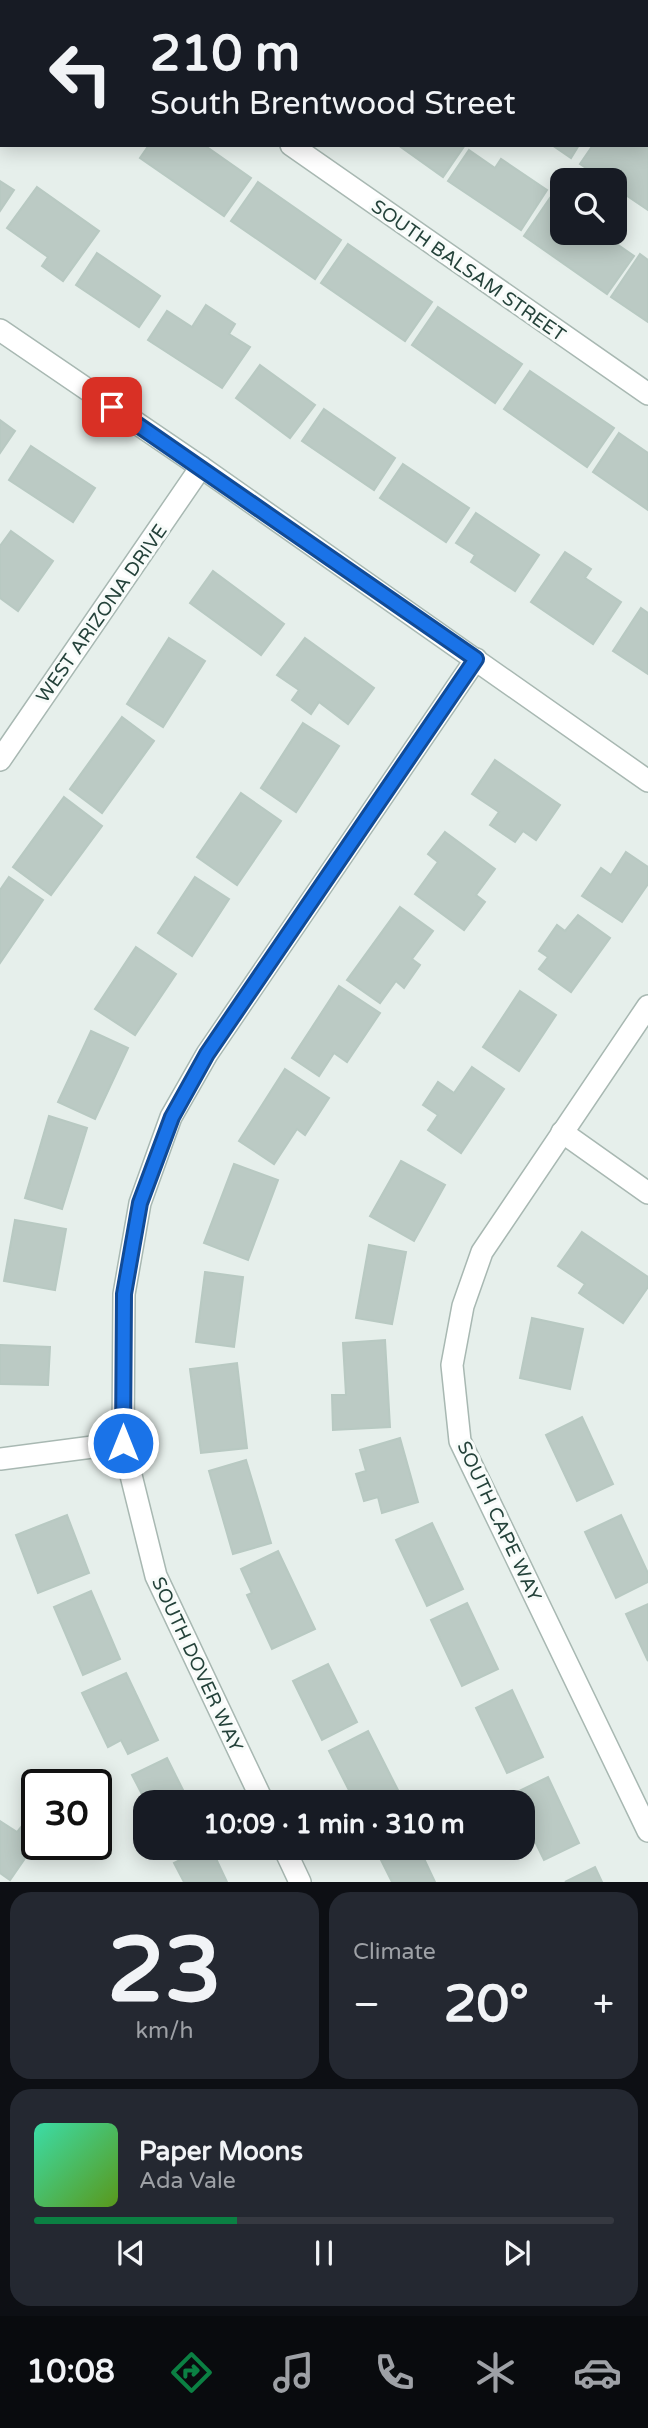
<!DOCTYPE html>
<meta charset="utf-8">
<style>
:root{--surface:#171b24;--page:#242831;--text:#f1f3f6;--muted:#9ea1a6;--line:#363941;--accent:#0b8043}
body{margin:0;font-family:"Varela Round",sans-serif;background:var(--page);color:var(--text);height:100vh;display:flex;flex-direction:column;font-size:26px;white-space:nowrap}
*{box-sizing:border-box;margin:0}
p{font-size:23px;color:var(--muted)}
.icon{flex:none;width:38px;height:38px;fill:none;stroke:currentColor;stroke-width:2;stroke-linecap:round;stroke-linejoin:round}
.map{position:relative;height:1882px;overflow:hidden}
.panel{display:flex;flex-direction:column;gap:10px;padding:10px;background:#0d0f14;flex:1}
.panel>*{flex:none}
.banner{position:absolute;left:0px;top:0px;width:649px;height:147px;box-shadow:0 4px 18px #0003;background:#171b24;color:var(--text);overflow:hidden}
.controls{position:absolute;left:550px;top:168px;display:grid;gap:14px}
.controls a{display:grid;place-items:center;width:77px;height:77px;border-radius:14px;background:var(--surface);box-shadow:0 4px 18px #0003;font-size:35px}
.speed{position:absolute;left:21px;top:1769px;display:flex;gap:14px;font-size:35px;font-weight:700;text-align:center}
.speed>*{display:grid;place-content:center;width:91px;height:91px;border-radius:50%;background:var(--surface);box-shadow:0 4px 18px #0003;line-height:1}
.speed .limit{border:4px solid #111;border-radius:10px;background:#fff;color:#111}
.pin{position:absolute;display:grid;place-items:center;width:60px;height:60px;color:#fff;margin:-30px;border-radius:14px;box-shadow:0 4px 10px #0006}
.me{position:absolute;width:77px;margin:-38px;rotate:0deg;stroke-linejoin:round;filter:drop-shadow(0 0 5px #0008)}
.turn{display:flex;align-items:center;gap:24px;height:147px;padding:0 35px;font-size:32px}
.turn .icon{width:91px;height:91px;stroke-width:2.5}
.turn b{display:block;font-size:49px;line-height:60px}
.big{font-size:52px;font-weight:700;line-height:1.1}
.panel .widget{flex:1;display:flex;flex-direction:column;justify-content:center;gap:10px;min-width:0;padding:0 24px;border-radius:21px;background:var(--page)}
.panel .dial{align-items:center;gap:0}
.dial b{font-size:91px;line-height:1}
.song{display:flex;align-items:center;gap:21px}
.cover{width:84px;height:84px;border-radius:10px;background:linear-gradient(135deg,hsl(160 70% 55%),hsl(90 70% 35%))}
.played{height:7px;border-radius:4px;background:linear-gradient(90deg,var(--accent) 35%,var(--line) 35%)}
.keys{display:flex;justify-content:space-around;direction:ltr}
.heat{display:flex;justify-content:space-between;align-items:center;font-size:38px;direction:ltr}
.panel .tiles{flex:1;display:grid;gap:10px;grid-template-columns:1fr 1fr}
.widget:last-child{grid-column:span 2}
.trip{position:absolute;left:133px;top:1790px;width:402px;height:70px;border-radius:21px;background:var(--surface);box-shadow:0 4px 18px #0003;font-weight:700;line-height:70px;text-align:center}
.dock{display:flex;height:112px;justify-content:space-around;align-items:center;background:#090b0e;color:var(--muted)}
.dock .icon{width:49px;height:49px}
.dock .selected{color:var(--accent)}
.dock b{font-size:32px;color:var(--text)}
.map>svg:first-child{display:block}
.building{fill:#bbcac4;stroke:#b8c9c2;stroke-width:2}
.lines{fill:none;stroke-linecap:round;stroke-linejoin:round}
.minor-casing{stroke:#a8b8b2;stroke-width:24}
.minor{stroke:#fff;stroke-width:21}
.route-casing{stroke:#114b97;stroke-width:18}
.route{stroke:#1a73e8;stroke-width:12}
.labels{text-anchor:middle;stroke-width:6;stroke-linejoin:round;paint-order:stroke}
.street-label{font-size:19px;fill:#24423a;stroke:#f7fbf9}
</style>
<div class="map">
<svg width="648" height="1882" viewBox="0 0 648 1882">
<rect width="100%" height="100%" fill="#e6efeb"/>
<g class="building">
<path d="M207,0h63l3,2h-68z"/>
<path d="M357,0h87l-1,2z"/>
<path d="M0,3l2,1v58l-2,-2z"/>
<path d="M648,141v69l-34,-23v-7h-10l-24,-16 13,-19h55z"/>
<path d="M149,145h55l47,33 -27,38 -84,-58z"/>
<path d="M398,145h67l-22,32z"/>
<path d="M552,145h27l-8,13z"/>
<path d="M469,150l26,18 6,-9 46,31 -26,40 -73,-49z"/>
<path d="M0,181l14,9 -14,21z"/>
<path d="M258,182l83,58 -26,39 -84,-58z"/>
<path d="M37,187l62,44 -36,50 -21,-15 6,-9 -41,-29z"/>
<path d="M550,198l12,8v27h39l33,23 -27,38 -83,-58z"/>
<path d="M348,244l84,58 -27,39 -84,-58z"/>
<path d="M97,253l63,43 -21,31 -63,-42z"/>
<path d="M640,254l8,6v62l-37,-25z"/>
<path d="M206,305l29,19 -6,10 21,13 -28,41 -74,-48 19,-29 25,16z"/>
<path d="M438,307l84,57 -27,39 -83,-58z"/>
<path d="M260,365l55,40 -25,33 -54,-40z"/>
<path d="M530,371l84,57 -27,39 -83,-58z"/>
<path d="M324,409l71,49 -21,32 -72,-49z"/>
<path d="M0,420l15,11 -15,22z"/>
<path d="M619,433l29,20v57l-55,-38z"/>
<path d="M31,446l64,42 -22,34 -64,-42z"/>
<path d="M403,464l66,44 -23,34 -66,-44z"/>
<path d="M476,513l63,42 -24,36 -44,-29 4,-7 -19,-12z"/>
<path d="M11,531l42,30 -35,50 -18,-13v-52z"/>
<path d="M565,552l26,17 -6,9 36,24 -28,42 -62,-42z"/>
<path d="M213,571l71,53 -23,31 -71,-52z"/>
<path d="M641,608l7,5v61l-35,-23z"/>
<path d="M169,638l36,23 -42,66 -36,-23z"/>
<path d="M305,638l69,50 -26,36 -29,-22 -8,12 -19,-14 7,-10 -22,-15z"/>
<path d="M122,717l32,24 -52,72 -32,-24z"/>
<path d="M303,723l36,23 -43,66 -35,-24z"/>
<path d="M495,760l65,45 -24,35 -13,-9 -8,11 -25,-17 9,-13 -27,-18z"/>
<path d="M241,793l40,28 -44,64 -40,-28z"/>
<path d="M64,797l38,29 -51,69 -38,-28z"/>
<path d="M445,832l50,37 -19,26 9,7 -21,28 -49,-36 23,-32 -10,-8z"/>
<path d="M626,852l22,15v17l-26,38 -40,-26 19,-28 10,7z"/>
<path d="M9,877l34,23 -43,63v-73z"/>
<path d="M195,877l34,22 -37,57 -34,-23z"/>
<path d="M400,907l33,24 -21,28 8,6 -16,23 -8,-7 -16,22 -33,-23z"/>
<path d="M578,915l32,23 -39,54 -32,-23 9,-12 -9,-6 18,-26 8,6z"/>
<path d="M136,947l40,27 -41,61 -40,-26z"/>
<path d="M339,986l41,27 -33,49 -13,-9 -15,23 -27,-18z"/>
<path d="M520,991l36,24 -37,56 -36,-24z"/>
<path d="M91,1031l37,17 -33,71 -37,-17z"/>
<path d="M472,1067l32,22 -43,64 -33,-23 10,-15 -15,-10 15,-23 16,11z"/>
<path d="M285,1069l44,29 -24,37 -8,-6 -23,35 -35,-23z"/>
<path d="M49,1116l38,12 -25,81 -37,-11z"/>
<path d="M401,1161l44,24 -31,56 -44,-25z"/>
<path d="M234,1164l44,16 -30,80 -44,-17z"/>
<path d="M15,1220l51,9 -11,61 -51,-9z"/>
<path d="M582,1232l66,45v10l-25,36 -44,-30 6,-9 -27,-18z"/>
<path d="M369,1245l37,7 -14,72 -36,-6z"/>
<path d="M205,1272l38,5 -9,70 -38,-5z"/>
<path d="M532,1318l51,11 -13,60 -50,-11z"/>
<path d="M385,1340l5,87 -57,3 -1,-35h14l-3,-52z"/>
<path d="M0,1345l50,2 -2,38 -48,-1z"/>
<path d="M237,1363l10,85 -46,5 -11,-84z"/>
<path d="M582,1417l31,67 -36,17 -31,-66z"/>
<path d="M400,1438l18,64 -36,11 -4,-16 -14,4 -8,-27 10,-3 -6,-21z"/>
<path d="M246,1460l25,83 -38,11 -24,-83z"/>
<path d="M67,1515l22,58 -51,20 -22,-58z"/>
<path d="M621,1515l27,58v9l-32,16 -31,-66z"/>
<path d="M432,1523l31,66 -36,17 -31,-66z"/>
<path d="M278,1551l37,78 -43,20 -25,-54 5,-2 -11,-24z"/>
<path d="M91,1591l29,68 -37,16 -29,-68z"/>
<path d="M467,1603l31,66 -36,17 -31,-66z"/>
<path d="M648,1604v57l-22,-47z"/>
<path d="M328,1664l29,58 -35,18 -29,-59z"/>
<path d="M126,1673l32,67 -30,14 -7,-14 -13,7 -26,-54z"/>
<path d="M512,1690l31,67 -36,16 -31,-65z"/>
<path d="M368,1731l36,71h-49l-26,-51z"/>
<path d="M167,1758l22,44h-43l-14,-27z"/>
<path d="M548,1777l31,66 -35,17 -21,-43v-15h-6l-4,-8z"/>
<path d="M0,1821l17,11 4,-5 16,10v4l-27,39 -10,-7z"/>
<path d="M204,1848h7l16,34h-43l-10,-19z"/>
<path d="M375,1848h44l16,34h-43z"/>
<path d="M595,1867l7,15h-37z"/>
</g>
<g class="lines">
<defs>
<g id="minor">
<path d="M82,0l2,2"/>
<path d="M524,0l3,2"/>
<path d="M648,84v1"/>
<path d="M291,145l357,249"/>
<path d="M0,330l201,137 447,314"/>
<path d="M0,760l201,-293"/>
<path d="M648,1006l-166,246 -19,54 -11,59 8,76 188,390"/>
<path d="M562,1132l86,61"/>
<path d="M0,1459l123,-16"/>
<path d="M263,1802l-107,-226 -33,-133 1,-149 16,-91 31,-86 36,-63 269,-395"/>
<path d="M284,1848l16,34"/>
</g>
</defs>
<use href="#minor" class="minor-casing"/>
<use href="#minor" class="minor"/>
</g>
<g class="lines">
<defs>
<path id="route" d="M112,407l364,252 -269,395 -35,63 -32,86 -16,91 -1,149"/>
</defs>
<use href="#route" class="route-casing"/>
<use href="#route" class="route"/>
</g>
<g class="labels">
<g class="street-label">
<text transform="translate(469 270) rotate(35)" y="7">SOUTH BALSAM STREET</text>
<text transform="translate(101 613) rotate(-55)" y="7">WEST ARIZONA DRIVE</text>
<text transform="translate(500 1521) rotate(65)" y="7">SOUTH CAPE WAY</text>
<text transform="translate(198 1664) rotate(65)" y="7">SOUTH DOVER WAY</text>
</g>
</g>
</svg>
<div class="controls">
<a><svg class="icon" aria-label="search" viewBox="0 0 24 24"><circle cx="10" cy="10" r="6"/><path d="M15 15l6 6"/></svg></a>
</div>
<div class="speed"><div class="limit">30</div></div>
<div class="pin" style="left:112px;top:407px;background:#d93025"><svg class="icon" aria-label="arrive" viewBox="0 0 24 24"><path d="M6 21V4h12l-3 4 3 4H6"/></svg></div>
<svg class="me" style="left:123px;top:1443px" viewBox="-20 -20 40 40"><circle r="17" fill="#1a73e8" stroke="#fff" stroke-width="3"/><path d="M0-11L8 9 0 5-8 9z" fill="#fff"/></svg>
<div class="trip">10:09 · 1 min · 310 m</div>
<div class="banner">
<div class="turn"><svg class="icon" aria-label="left" viewBox="0 0 24 24"><path d="M17 20v-9H6M10 6l-5 5 5 5"/></svg><div><b>210 m</b>South Brentwood Street</div></div>
</div>
</div>
<section class="panel">
<div class="tiles">
<div class="widget dial"><b>23</b><p>km/h</p></div>
<div class="widget"><p>Climate</p>
<div class="heat"><a>−</a><b class="big">20°</b><a>+</a></div>
</div>
<div class="widget">
<div class="song"><i class="cover"></i><div><b>Paper Moons</b><p>Ada Vale</p></div></div>
<div class="played"></div>
<div class="keys"><svg class="icon" aria-label="previous" viewBox="0 0 24 24"><path d="M18 5L8 12l10 7zM5 5v14"/></svg><svg class="icon" aria-label="pause" viewBox="0 0 24 24"><path d="M8 5v14M16 5v14"/></svg><svg class="icon" aria-label="next" viewBox="0 0 24 24"><path d="M6 5l10 7-10 7zM19 5v14"/></svg></div>
</div>
</div>
</section>
<nav class="dock">
<b>10:08</b>
<svg class="icon selected" aria-label="directions" viewBox="0 0 24 24"><path d="M12 3l9 9-9 9-9-9zM9 14v-3h6M13 9l2 2-2 2"/></svg>
<svg class="icon" aria-label="music" viewBox="0 0 24 24"><path d="M9 18V5l10-2v13"/><circle cx="6" cy="18" r="3"/><circle cx="16" cy="16" r="3"/></svg>
<svg class="icon" aria-label="phone" viewBox="0 0 24 24"><path d="M5 4h4l2 5-3 2q2 4 5 5l2-3 5 2v4C11 20 4 13 5 4z"/></svg>
<svg class="icon" aria-label="climate" viewBox="0 0 24 24"><path d="M12 3v18M4 7l16 10M4 17L20 7"/></svg>
<svg class="icon" aria-label="car" viewBox="0 0 24 24"><path d="M5 17H2v-5l4-1 3-4h7l3 4 3 1v5h-3M9 17h6M6 11h13"/><circle cx="7" cy="17" r="2"/><circle cx="17" cy="17" r="2"/></svg>
</nav>
